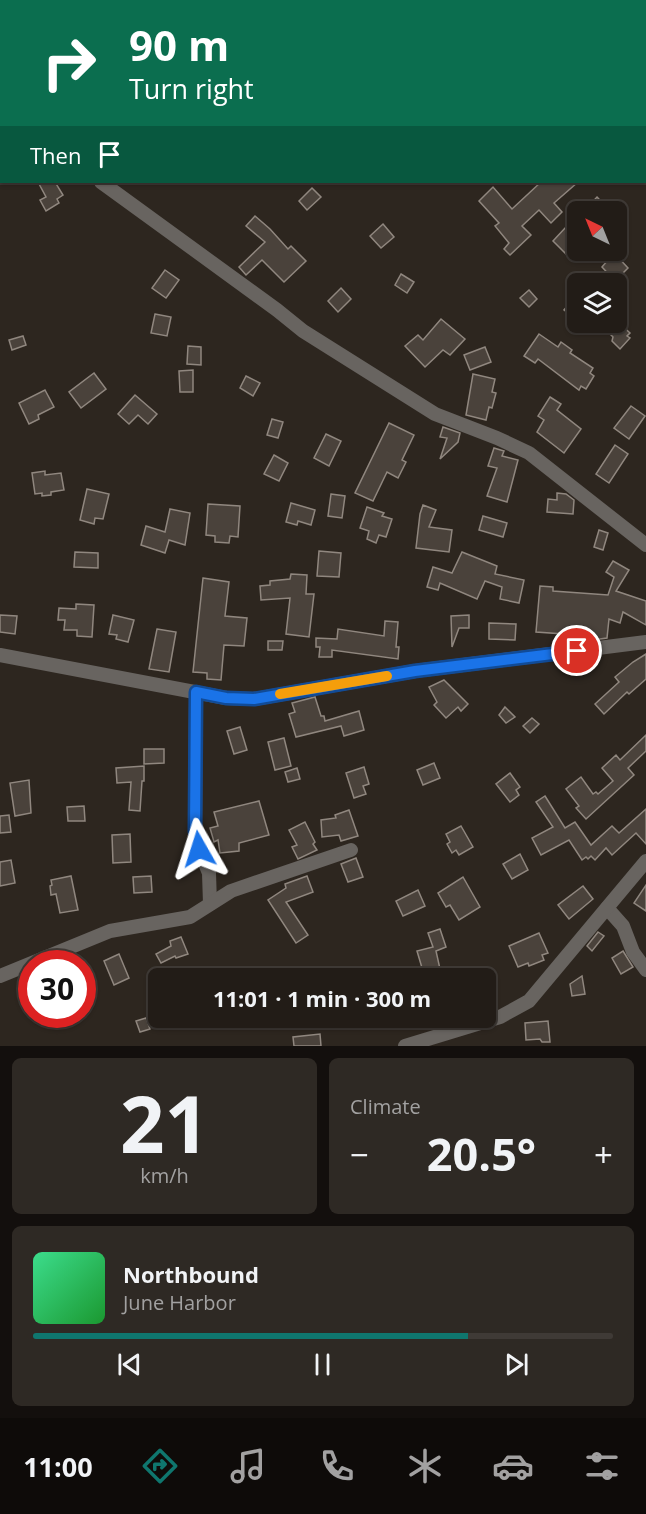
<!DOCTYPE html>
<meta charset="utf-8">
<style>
:root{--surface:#221c17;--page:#2e2924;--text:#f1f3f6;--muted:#a2a1a1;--line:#3f3a36;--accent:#0f766e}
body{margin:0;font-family:"Open Sans",sans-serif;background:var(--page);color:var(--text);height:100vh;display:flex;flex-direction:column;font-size:22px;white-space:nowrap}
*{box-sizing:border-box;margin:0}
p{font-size:20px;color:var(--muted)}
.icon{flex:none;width:33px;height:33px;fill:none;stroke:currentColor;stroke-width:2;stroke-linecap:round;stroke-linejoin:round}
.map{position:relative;height:1046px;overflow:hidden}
.details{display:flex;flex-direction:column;gap:12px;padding:12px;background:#130f0d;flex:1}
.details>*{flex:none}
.hud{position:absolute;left:0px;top:0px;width:646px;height:183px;box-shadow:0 2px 4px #0004,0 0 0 2px var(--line);background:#0b6e4f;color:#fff;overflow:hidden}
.needle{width:39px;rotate:317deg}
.fabs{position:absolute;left:567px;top:201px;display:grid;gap:12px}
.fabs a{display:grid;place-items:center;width:60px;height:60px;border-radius:9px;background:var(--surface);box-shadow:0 2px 4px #0004,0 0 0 2px var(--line);font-size:30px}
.speed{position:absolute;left:18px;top:950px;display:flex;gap:12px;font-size:30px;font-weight:700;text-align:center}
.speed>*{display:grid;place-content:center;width:78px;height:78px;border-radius:50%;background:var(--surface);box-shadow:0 2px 4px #0004,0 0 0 2px var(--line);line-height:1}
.speed .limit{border:9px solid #d22;background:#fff;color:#111}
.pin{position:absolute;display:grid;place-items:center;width:51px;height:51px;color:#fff;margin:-26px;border:3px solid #fff;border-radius:50%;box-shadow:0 2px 6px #0007}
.me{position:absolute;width:66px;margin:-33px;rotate:354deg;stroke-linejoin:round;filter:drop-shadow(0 0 4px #0008)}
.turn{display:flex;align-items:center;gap:21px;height:126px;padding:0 30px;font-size:27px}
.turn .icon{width:78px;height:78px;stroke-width:2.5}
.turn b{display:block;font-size:42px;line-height:51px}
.then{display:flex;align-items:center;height:57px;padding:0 30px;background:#0003;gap:12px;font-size:22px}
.big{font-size:45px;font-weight:700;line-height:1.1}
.details .tile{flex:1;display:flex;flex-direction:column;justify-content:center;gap:9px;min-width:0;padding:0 21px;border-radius:9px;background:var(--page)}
.details .dial{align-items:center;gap:0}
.dial b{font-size:78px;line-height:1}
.song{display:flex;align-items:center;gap:18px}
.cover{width:72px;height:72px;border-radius:9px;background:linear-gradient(135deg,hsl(150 70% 55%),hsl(130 70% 35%))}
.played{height:6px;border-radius:3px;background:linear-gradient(90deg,var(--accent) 75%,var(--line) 75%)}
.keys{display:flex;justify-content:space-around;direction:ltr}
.heat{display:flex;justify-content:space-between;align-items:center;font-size:33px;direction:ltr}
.details .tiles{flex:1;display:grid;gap:12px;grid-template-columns:1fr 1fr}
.tile:last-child{grid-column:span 2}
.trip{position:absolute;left:148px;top:968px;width:348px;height:60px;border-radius:9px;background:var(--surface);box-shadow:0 2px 4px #0004,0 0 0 2px var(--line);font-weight:700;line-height:60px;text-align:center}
.tabs{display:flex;height:96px;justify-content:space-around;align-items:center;background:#0e0b09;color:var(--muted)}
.tabs .icon{width:42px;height:42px}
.tabs .on{color:var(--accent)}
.tabs b{font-size:27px;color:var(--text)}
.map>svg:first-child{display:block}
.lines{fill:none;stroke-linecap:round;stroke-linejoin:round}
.stream{stroke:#335c93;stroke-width:4}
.building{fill:#4a423b;stroke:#90877f;stroke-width:1.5}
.minor{stroke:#686460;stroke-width:14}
.route-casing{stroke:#114b97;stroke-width:15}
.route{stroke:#1a73e8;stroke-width:10}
.slow{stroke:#f59e0b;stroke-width:10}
</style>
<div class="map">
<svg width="646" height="1046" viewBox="0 0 646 1046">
<rect width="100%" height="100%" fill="#2d261f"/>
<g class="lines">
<g class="stream">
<path d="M618,2v-2"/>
<path d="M645,81l1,1"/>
</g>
</g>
<g class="building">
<path d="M38,182h17l8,13 -6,4 2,4 -13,8 -6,-11 6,-3z"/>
<path d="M541,182h37l-24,21 8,9 -11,11 -12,-13 -17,16 9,9 -21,20 -6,-6 5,-6 -14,-17 4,-3 -20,-22 14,-14 19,22z"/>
<path d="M312,188l9,9 -14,13 -8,-9z"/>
<path d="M597,197l14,15h-28z"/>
<path d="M255,216l15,13 18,20 3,-3 15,15 -22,21 -22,-22 -16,15 -7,-8 26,-25 -19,-16z"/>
<path d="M383,224l11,13 -13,11 -11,-12z"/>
<path d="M566,227l12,12v11l-8,8 -17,-17z"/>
<path d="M614,253l14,15 -13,13 -13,-14z"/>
<path d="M165,270l14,10 -13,18 -14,-10z"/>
<path d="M401,274l13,8 -7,11 -12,-8z"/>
<path d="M341,288l10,11 -13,13 -10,-11z"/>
<path d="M529,290l8,9 -8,8 -9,-9z"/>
<path d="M578,294v27l-14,-11z"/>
<path d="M155,314l16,3 -4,19 -16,-3z"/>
<path d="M441,319l24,20 -15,16 -7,-5 -18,17 -20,-21 13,-11 5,5z"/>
<path d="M616,320l14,13 -3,3 3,2 -10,11 -8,-8 1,-4 -8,-8 7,-7h4z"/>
<path d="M539,334l19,13 3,-5 11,8 -2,3 23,15 -3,5 4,3 -8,13 -5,-3 -2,4 -41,-31 -3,4 -11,-7z"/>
<path d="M23,336l3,9 -14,5 -3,-10z"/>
<path d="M188,346l13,1v18l-14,-1z"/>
<path d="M485,347l6,15 -21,8 -6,-15z"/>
<path d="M193,370v22h-13l-1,-21z"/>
<path d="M94,373l12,16 -25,19 -12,-16z"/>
<path d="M473,374l22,5 -3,13 4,1 -4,15 -3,-1 -3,13 -20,-5z"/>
<path d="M246,376l14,7 -7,13 -13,-8z"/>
<path d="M45,390l9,17 -16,8 1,4 -10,5 -10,-21z"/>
<path d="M135,395l22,19 -9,10 -10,-9 -9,9 -11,-10z"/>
<path d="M550,397l11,7 -4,6 24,19 -17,24 -27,-21 7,-12 -6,-4z"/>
<path d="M631,406l14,10 -16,23 -15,-11z"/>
<path d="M272,419l11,3 -5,16 -11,-3z"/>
<path d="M389,423l25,12 -12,25 4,2 -8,16 -11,-6 -14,29 -18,-8z"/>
<path d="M443,427l17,6 -2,9 -18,17 7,-21 -7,-1z"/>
<path d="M326,434l15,7 -12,25 -15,-8z"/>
<path d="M615,445l13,9 -19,29 -13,-9z"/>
<path d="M494,448l10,3 -2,5 16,4 -11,42 -20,-6 10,-28 -9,-2z"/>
<path d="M274,455l14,8 -9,18 -15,-7z"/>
<path d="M45,471v4l16,-2 3,17 -13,2v3l-9,1v-3l-7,1 -3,-21z"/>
<path d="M87,489l22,5 -6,25 -8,-1 -1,6 -14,-4z"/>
<path d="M557,493l9,1 8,6 -1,14 -26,-2 1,-13 9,1z"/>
<path d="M331,494l14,2 -3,22 -14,-2z"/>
<path d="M291,503l24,7 -4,15 -13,-4 -1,4 -11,-3z"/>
<path d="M208,504l32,2 -2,31 -8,-1 -1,7 -14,-1v-6l-9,-1z"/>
<path d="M423,505l13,5 -7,17 23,3 -3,22 -33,-4 4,-34z"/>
<path d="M367,507l17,6 -2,3 10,3 -6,18 -7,-2 -3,8 -9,-4 2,-8 -9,-3z"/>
<path d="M170,509l20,4 -5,32 -16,-5 -4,13 -24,-8 5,-19 19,6z"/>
<path d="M483,516l24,7 -4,14 -24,-7z"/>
<path d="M599,530l9,3 -5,17 -9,-3z"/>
<path d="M319,551l22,2 -2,24 -22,-1z"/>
<path d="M75,552l23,1v15l-24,-1z"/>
<path d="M462,552l35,14 -2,8 29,6 -5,23 -19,-4 2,-12 -17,-6 -8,18 -37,-16 -2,7 -11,-3 6,-20 19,6z"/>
<path d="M613,561l16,9 -13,21 30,10v24l-23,-13 -3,11 -11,-4 -2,19 -15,2 1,-5 -29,3v-4l-28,-2 4,-46 13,1v4l55,4 6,-18 -8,-5z"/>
<path d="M291,574l16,1 -1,19h8l-5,43 -23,-3 4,-36 -29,2 -1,-14 10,-1v-4l20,-2z"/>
<path d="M203,578l26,4 -4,34 22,2 -3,28 -20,-1 -3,35 -14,-1v-6l-14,-1z"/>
<path d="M76,604l18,1 -2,32 -15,-1v-6h-13l1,-10h-7l1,-12 17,1z"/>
<path d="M0,615l17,1 -2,18 -15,-2z"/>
<path d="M113,615l21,5 -6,22 -12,-3 1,-4 -8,-1z"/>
<path d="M469,615v13h-10l-7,19 -1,-31z"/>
<path d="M385,621l13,1 -2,25h3l-1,12 -66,-9v7h-13l1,-10h-4v-9l21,1 1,-10 46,7z"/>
<path d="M489,623l27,1 -1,16 -26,-1z"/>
<path d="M157,629l19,3 -7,40 -20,-3z"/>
<path d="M268,641h15l-1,9h-14z"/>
<path d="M646,654v25l-17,15 -2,-2 -23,22 -9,-10 24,-22 -4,-5 18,-15z"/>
<path d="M444,680l24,24 -7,7 -3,-4 -12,11 -12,-13 3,-3 -8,-15z"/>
<path d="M315,697l6,19h3l1,5 34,-10 5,19 -20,6 -3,-10 -45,11 -7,-23 6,-2 -3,-9z"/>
<path d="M505,707l10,10 -9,6 -7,-8z"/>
<path d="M532,718l7,6 -9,9 -7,-7z"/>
<path d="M240,727l7,23 -13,4 -7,-23z"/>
<path d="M646,735v16l-18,17 6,7 -48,44 -10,-11 3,-2 -13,-17 15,-12 12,17 3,-2 2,2 15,-13 -11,-13 14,-13 4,5z"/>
<path d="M284,738l7,28 -16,4 -7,-28z"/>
<path d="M144,749h20v14l-20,1z"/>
<path d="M434,763l6,15 -17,7 -6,-15z"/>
<path d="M144,766v15h-2l-2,30 -11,-1 2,-28 -14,1 -1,-15z"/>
<path d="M364,767l5,17 -6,2 3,8 -12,4 -8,-25z"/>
<path d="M297,768l3,11 -12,3 -3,-10z"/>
<path d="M510,773l10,14 -4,3 3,5 -9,7 -14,-18z"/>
<path d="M29,780l2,33 -16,3 -5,-33z"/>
<path d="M545,796l20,32 10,-6 16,23 21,-19 7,7 27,-24v35l-10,-11 -24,22 -6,-7 -11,12 -4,-4 -3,3 -2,-2 -4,3 -13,-20 -28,15 -9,-17 21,-11 -17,-25z"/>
<path d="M259,801l10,34 -30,8v8l-19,2 -2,-13 -4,2 -4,-14 8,-2 -4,-14z"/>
<path d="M84,806l1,15h-17l-1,-14z"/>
<path d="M349,810l9,26 -17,5 -2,-6 -17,2 -1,-17 15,-2 -1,-3z"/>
<path d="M9,815l2,17 -11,1v-17z"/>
<path d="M305,822l10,20 -2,2 4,6 -19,9 -6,-12 5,-2 -8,-15z"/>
<path d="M461,826l12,21 -14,8 -3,-5 -4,3 -5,-9 3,-2 -4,-8z"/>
<path d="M130,834l1,28 -18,1 -1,-28z"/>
<path d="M520,854l8,16 -16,9 -9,-15z"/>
<path d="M356,858l7,19 -15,5 -7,-18z"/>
<path d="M11,860l4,23 -15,3v-24z"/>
<path d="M71,876l7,34 -18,3 -4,-19 -5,1 -1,-9 2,-1 -1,-5z"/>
<path d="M151,876l1,16 -18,1 -1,-16z"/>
<path d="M307,876l6,16 -27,10 22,33 -12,8 -28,-43 18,-12 -1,-4z"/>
<path d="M463,877l17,30 -21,13 -9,-15 -4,2 -8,-14z"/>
<path d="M646,885v26l-12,-8z"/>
<path d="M583,886l10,13 -24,20 -11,-14z"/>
<path d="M418,890l7,16 -22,10 -7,-15z"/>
<path d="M440,929l6,18 -10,4 6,27h-17l-8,-27 16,-4 -5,-14z"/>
<path d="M598,932l6,4 -12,15 -5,-5z"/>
<path d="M539,933l9,20 -6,2 2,5 -15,6 -1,-3 -10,4 -9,-21z"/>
<path d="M181,937l7,17 -12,4 -1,-2 -14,7 -5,-9 15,-8 -1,-5z"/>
<path d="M623,951l10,16 -12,7 -9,-16z"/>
<path d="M119,954l10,24 -15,7 -10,-24z"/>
<path d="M582,976l3,18 -13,2 -2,-12z"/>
<path d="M146,1018l4,11 -10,3 -4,-11z"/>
<path d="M548,1021l2,21h-8l-2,-3 -14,1 -1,-17z"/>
<path d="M320,1034l1,12h-27l-1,-9z"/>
</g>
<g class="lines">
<g class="minor">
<path d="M0,111l2,-1"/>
<path d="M101,182l176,128 26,21 132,83 62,24 32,15 117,92"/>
<path d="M0,655l226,43 28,1 161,-28 231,-29"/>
<path d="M196,692l-1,139 4,18 10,24 1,31"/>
<path d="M607,908l16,18 10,26 13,18"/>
<path d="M0,976l110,-45 80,-14 41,-26 120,-41"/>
<path d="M405,1046l95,-29 29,-16 117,-140"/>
</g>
</g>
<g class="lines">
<defs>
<path id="route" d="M199,849l-4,-18 1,-139 30,6 28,1 161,-28 162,-20"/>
</defs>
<use href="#route" class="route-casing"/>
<use href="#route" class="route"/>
<path class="slow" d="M280,694l107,-18"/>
</g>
</svg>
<div class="fabs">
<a><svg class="needle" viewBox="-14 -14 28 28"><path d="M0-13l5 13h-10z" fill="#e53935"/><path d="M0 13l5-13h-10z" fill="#a2a1a1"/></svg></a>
<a><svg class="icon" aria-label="layers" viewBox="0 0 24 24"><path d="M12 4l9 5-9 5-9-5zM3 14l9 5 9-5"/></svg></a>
</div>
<div class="speed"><div class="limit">30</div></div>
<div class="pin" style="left:577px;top:651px;background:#d93025"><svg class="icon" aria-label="arrive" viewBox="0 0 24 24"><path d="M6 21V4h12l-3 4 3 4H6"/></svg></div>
<svg class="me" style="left:199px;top:849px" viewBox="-20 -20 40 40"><path d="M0-17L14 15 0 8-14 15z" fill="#1a73e8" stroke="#fff" stroke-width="4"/></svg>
<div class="trip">11:01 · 1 min · 300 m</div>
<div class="hud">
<div class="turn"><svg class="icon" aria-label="right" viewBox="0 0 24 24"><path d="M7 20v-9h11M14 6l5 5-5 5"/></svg><div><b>90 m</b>Turn right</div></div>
<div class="then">Then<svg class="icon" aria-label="arrive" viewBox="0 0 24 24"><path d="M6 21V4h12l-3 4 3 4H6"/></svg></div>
</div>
</div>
<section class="details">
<div class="tiles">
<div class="tile dial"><b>21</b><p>km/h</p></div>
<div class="tile"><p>Climate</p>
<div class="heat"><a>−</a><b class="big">20.5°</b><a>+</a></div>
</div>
<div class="tile">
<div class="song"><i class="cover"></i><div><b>Northbound</b><p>June Harbor</p></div></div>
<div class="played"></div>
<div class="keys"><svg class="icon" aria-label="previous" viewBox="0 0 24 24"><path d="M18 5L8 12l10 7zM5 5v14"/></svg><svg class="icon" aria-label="pause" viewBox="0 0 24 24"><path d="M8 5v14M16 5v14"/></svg><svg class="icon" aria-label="next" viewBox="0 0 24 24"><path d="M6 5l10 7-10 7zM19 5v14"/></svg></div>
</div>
</div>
</section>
<nav class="tabs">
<b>11:00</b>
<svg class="icon on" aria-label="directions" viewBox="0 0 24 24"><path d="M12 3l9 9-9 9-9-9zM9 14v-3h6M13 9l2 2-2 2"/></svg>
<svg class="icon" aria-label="music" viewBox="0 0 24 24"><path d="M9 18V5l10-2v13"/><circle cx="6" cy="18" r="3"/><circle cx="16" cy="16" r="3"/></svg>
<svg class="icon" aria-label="phone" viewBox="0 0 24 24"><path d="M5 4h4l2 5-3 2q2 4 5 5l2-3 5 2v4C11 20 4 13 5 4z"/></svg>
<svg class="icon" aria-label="climate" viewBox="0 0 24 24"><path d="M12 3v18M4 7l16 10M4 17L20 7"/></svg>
<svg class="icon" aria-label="car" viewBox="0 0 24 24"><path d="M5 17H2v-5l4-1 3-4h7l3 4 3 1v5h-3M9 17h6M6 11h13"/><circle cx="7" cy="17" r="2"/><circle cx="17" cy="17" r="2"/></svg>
<svg class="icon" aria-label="filters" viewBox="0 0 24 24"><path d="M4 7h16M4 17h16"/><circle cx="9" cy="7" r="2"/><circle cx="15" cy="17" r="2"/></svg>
</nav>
